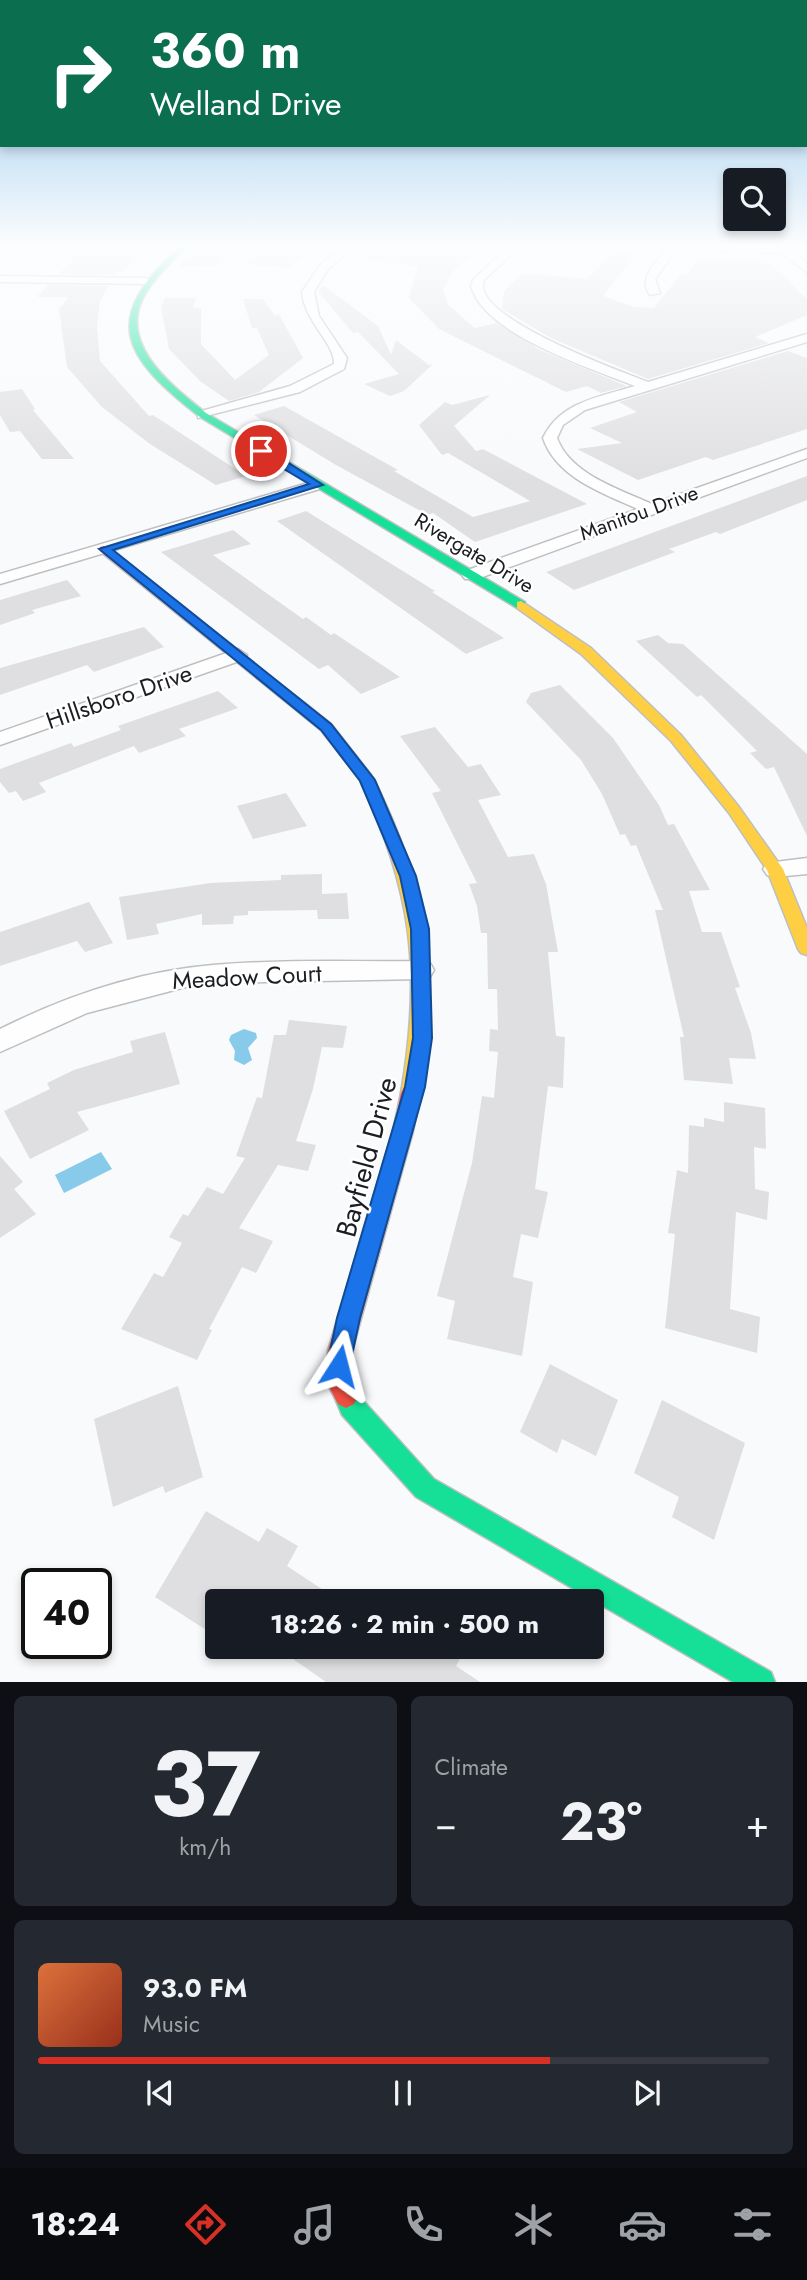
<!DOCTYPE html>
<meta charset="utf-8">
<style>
:root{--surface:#171b24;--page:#242831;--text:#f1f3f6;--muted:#9ea1a6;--line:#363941;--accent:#d93025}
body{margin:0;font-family:Jost,sans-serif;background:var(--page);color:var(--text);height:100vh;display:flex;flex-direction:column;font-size:26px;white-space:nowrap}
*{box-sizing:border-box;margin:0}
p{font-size:23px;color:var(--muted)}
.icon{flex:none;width:38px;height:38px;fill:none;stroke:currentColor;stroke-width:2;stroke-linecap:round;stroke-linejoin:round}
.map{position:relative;height:1682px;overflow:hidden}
.sheet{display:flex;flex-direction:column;gap:14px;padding:14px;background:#0d0f14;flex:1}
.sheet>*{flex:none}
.banner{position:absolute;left:0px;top:0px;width:808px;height:147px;box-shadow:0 4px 10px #0003;background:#0b6e4f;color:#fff;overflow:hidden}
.tools{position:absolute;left:723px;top:168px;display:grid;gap:14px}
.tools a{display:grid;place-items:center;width:63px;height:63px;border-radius:7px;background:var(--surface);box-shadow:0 4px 10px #0003;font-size:35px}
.speed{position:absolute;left:21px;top:1568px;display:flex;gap:14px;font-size:35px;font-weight:700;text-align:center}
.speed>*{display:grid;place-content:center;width:91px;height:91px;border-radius:50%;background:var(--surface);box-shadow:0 4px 10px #0003;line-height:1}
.speed .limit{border:4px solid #111;border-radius:10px;background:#fff;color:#111}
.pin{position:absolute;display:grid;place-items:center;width:60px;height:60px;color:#fff;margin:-30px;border:4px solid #fff;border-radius:50%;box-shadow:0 2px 7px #0007}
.me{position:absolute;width:77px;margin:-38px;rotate:9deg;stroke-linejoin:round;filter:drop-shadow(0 0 5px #0008)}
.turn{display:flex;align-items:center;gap:24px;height:147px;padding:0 35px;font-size:32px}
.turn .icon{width:91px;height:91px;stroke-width:2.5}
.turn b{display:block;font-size:49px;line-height:60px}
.big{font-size:52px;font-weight:700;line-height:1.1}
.sheet .widget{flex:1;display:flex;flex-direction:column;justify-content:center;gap:10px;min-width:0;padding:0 24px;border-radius:10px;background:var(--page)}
.sheet .dial{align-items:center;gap:0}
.dial b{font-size:91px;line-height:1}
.song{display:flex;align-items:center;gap:21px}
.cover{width:84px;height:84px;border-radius:10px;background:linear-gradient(135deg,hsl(20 70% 55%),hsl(10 70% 35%))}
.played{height:7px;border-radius:4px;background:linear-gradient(90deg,var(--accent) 70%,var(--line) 70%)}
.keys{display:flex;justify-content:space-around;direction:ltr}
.heat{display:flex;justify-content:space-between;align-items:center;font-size:38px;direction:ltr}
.sheet .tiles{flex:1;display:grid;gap:14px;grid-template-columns:1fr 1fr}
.widget:last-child{grid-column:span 2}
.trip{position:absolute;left:205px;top:1589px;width:399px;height:70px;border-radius:7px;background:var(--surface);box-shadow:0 4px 10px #0003;font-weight:700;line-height:70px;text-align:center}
.tab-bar{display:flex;height:112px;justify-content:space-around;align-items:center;background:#090b0e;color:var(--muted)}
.tab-bar .icon{width:49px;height:49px}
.tab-bar .on{color:var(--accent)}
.tab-bar b{font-size:32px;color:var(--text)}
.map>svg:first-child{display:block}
.water{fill:#87caea}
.building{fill:#dfdfe2}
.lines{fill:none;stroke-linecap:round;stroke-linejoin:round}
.street-casing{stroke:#bdbfc1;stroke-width:3}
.fast-casing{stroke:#bdbfc1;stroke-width:3}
.slow-casing{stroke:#bdbfc1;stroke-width:3}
.jam-casing{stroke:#bdbfc1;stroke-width:3}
.street{fill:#fefeff;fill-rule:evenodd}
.fast{fill:#16e098;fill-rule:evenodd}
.slow{fill:#ffcf43;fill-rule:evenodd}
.jam{fill:#f24e42;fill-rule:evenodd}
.route{fill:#1a73e8;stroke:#114b97;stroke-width:2}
.labels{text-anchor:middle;stroke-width:5;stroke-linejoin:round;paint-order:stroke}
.far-street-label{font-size:21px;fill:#1b1d21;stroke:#fff}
.street-label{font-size:24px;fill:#1b1d21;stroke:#fff}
.near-street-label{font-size:28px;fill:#1b1d21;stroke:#fff}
</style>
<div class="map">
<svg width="807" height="1682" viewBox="0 0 807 1682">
<rect width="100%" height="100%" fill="#f8fafc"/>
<g class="water">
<path d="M244,1029l12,4 1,5 -9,10 4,12 -8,5 -10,-5 1,-9 -6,-11 2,-5z"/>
<path d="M101,1152l11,17 -48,24 -9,-18z"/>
</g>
<g class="building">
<path d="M45,247h99l-20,24h-9l-2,4 -54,-1 14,-14 -28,-8z"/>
<path d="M193,247h42l-20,19 -36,1z"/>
<path d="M252,247h64l-28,21 -40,-4z"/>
<path d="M366,247h115l-29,25 -9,18 5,15 27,23 21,-5 44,27 87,36 -26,7 -14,-7 -21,6 -127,-63 -30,-31 9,-32 -52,-6z"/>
<path d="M615,250l22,3 -34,43 31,11 20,1 27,-34 6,1 11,-18 41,4 5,-3 26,5 37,36v16l-52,22 14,6 -121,36 -97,-41 -49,-29 2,-18 19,-18 64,6z"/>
<path d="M48,285l60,1 -8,16 -3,24 3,35 49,55 4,-1 93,61 -30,9 -66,-41 -48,-37 -35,-40 -8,-58 10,-12h-32z"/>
<path d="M323,285l55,41 13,29 5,-15 33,25 4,-1 -29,27 -14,5 -26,-12 35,-10 -41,-42 -5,1 -35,-42z"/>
<path d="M165,298h31l-3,10h8v36l34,36 34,-25 -12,-27h-5l-9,-29h20l12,17 4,-2 24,44 -44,34 -30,9 -29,-20 -31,-32 -8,-42z"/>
<path d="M788,351l19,7v71l-94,31 -7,-3 -68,23 -61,-31 45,-6 -32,-15 47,-16 -18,-10z"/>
<path d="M22,389l13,20 -2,1 41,49h-32l-22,-28 -10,1 -10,-17v-23z"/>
<path d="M490,395l-36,31 22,25 7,-2 104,55 -112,38 -42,-29 -5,2 -92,-50 -82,-50 30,-9 114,64 -4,1 79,46 57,-16 -82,-48 -6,2 -23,-30 26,-23 7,3z"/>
<path d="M807,476v24l-87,34 -4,-2 -47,17 6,3 -101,38 -28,-18z"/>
<path d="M306,511l129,80 -3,1 72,46 -38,16 -189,-133z"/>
<path d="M233,530l18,14 -38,11 90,64 3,-2 25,18 3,-2 66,44 -39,17 -33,-29 -9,4 -158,-117z"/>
<path d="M67,580l14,16 -49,14 3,3 -35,12v-25z"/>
<path d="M144,627l20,20 -70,25 -7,-7 -87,30v-27z"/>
<path d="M658,635l10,8 15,1 124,110v82l-33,-69 -8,2 -16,-16 7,-2 -56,-56 -4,2 -61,-56z"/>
<path d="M560,685l53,53 46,67 9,20 6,-1 36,66 -21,1 13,41h19l19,55 -5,1 16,45 5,26 -27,-1 4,26 -49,-4 -4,-43h4l-29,-127h8l-27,-65 -5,1 -6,-12 -5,1 -18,-41 -21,-34 -55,-58 5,-9z"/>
<path d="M218,691l20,17 -59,21 7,7 -47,17 -5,-7 -95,37 7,9 -23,9 -7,-10 -7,2 -9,-11v-13l71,-26 3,4 47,-17 -3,-4z"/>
<path d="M435,727l33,40 13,-3 20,31 -23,5 30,57 26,-3 12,30 12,68h-10l8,84 9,1 -2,51 -15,-2 -13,103 13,3 -10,46 -17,-4 -8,43 20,5 -11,74 -75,-17 8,-38 -18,-5 35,-133 10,-67 12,2 4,-46 -9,-1 1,-22 8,1 -1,-41h-9l-1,-56h-6l-4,-27 -8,-22 8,-1 -45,-90 9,-2 -41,-55z"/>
<path d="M286,793l21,33 -54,13 -16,-33z"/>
<path d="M322,874v20l25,-1 2,26h-31l-1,-9 -69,1v4l-14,1 -1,8 -31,1v-11l-46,10 3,10 -32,6 -8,-43 91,-14 71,-3v-5z"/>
<path d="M89,902l24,41 -28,9 -8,-11 -77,25v-34z"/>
<path d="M289,1020l58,6 -4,22 -21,-1 -9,42 -17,52 20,4 -8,26 -30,-6 -39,63 34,13 -17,32 -14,-6 -33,62 3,1 -15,30 -76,-31 33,-56 9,4 19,-34 -13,-6 14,-23 5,2 19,-29 16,7 22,-36 -9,-2 21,-59 5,1 12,-63h12z"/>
<path d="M165,1032l15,52 -103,28 12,18 -59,29 -26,-48 46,-22 -3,-6 27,-13 59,-18 -3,-11z"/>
<path d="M724,1102l41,6 1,41 -12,-2 1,42 14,3 -2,28 -31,-8 -6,97 30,8 -3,36 -92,-25 10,-94 -7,-1 9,-63 11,3 1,-48 15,2v-9l20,4z"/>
<path d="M0,1156l23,26 -9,7 22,25 -36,24z"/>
<path d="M550,1364l68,36 -22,56 -34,-17 -5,14 -37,-21z"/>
<path d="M178,1386l25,91 -38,16 -2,-7 -50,21 -19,-88z"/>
<path d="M662,1400l83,43 -31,97 -42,-23 7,-20 -45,-24z"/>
<path d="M206,1511l53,31 8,-14 31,18 -11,20 53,35h-123v36l-62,-40z"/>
<path d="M276,1647h190l-10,19 24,16h-154z"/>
</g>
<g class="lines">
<defs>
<g id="street">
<path d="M342,247h12l-26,22 -14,23 5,24 28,42 -3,11 -44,23 -102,26v-6l92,-26 44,-22c1,-21 -29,-41 -32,-72l18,-27z"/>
<path d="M508,247h11l-35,33c-15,37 136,91 164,102l159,-48v8l-222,68 -22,15 -6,13c13,36 62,51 95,66l155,-55v9l-330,121h-12l-3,-4 3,-4 173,-62c-36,-16 -82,-32 -95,-71 17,-36 56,-41 92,-52 -44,-18 -151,-51 -164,-100l2,-6z"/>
<path d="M668,247h119l20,17v8l-25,-19 -106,-3 -21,29 5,14 -10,2c-13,-17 7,-33 18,-48z"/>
<path d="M0,276l146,2 5,3 -5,3 -146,-2z"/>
<path d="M318,480l8,5 -3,3 -323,96v-10z"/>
<path d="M238,649l9,6 -2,4 -245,86v-13z"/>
<path d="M807,858v16l-32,3 -8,-2 -4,-6 4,-6z"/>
<path d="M421,961l9,2 4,7 -4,7 -9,2 -207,4 -28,4 -99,26 -87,39v-23c66,-33 140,-58 213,-64 69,-6 139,-3 208,-4z"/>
</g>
<g id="fast">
<path d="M179,247h7c-13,15 -28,27 -39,44 -33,51 24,94 59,122l319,189v6h-8l-317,-191c-77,-60 -101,-96 -21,-170z"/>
<path d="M346,1384l8,4 6,9 74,82 337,193 4,10h-42l-317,-185 -74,-82 -8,-19 4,-8z"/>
</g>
<g id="slow">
<path d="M521,601l70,47 90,87 58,72 44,62 24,59v27l-6,-2 -3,-4 -31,-79 -38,-57 -58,-72 -90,-87 -64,-46v-6z"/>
<path d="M366,773l7,5c56,111 67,193 48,315l-3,6 -7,2 -7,-2 -3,-6c21,-122 11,-204 -42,-315z"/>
</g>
<g id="jam">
<path d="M104,546l227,178 40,51 2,3 -2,3h-10l-40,-51 -221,-179v-4z"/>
<path d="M411,1085l7,2 3,6 -8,38 -61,220 -2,28 8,17 -4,8 -8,4 -8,-4 -12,-23 2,-30 65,-220 8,-38 3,-6z"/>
</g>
</defs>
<use href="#street" class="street-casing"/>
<use href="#fast" class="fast-casing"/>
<use href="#slow" class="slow-casing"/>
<use href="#jam" class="jam-casing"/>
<use href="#street" class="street"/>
<use href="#fast" class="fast"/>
<use href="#slow" class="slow"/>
<use href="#jam" class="jam"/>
</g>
<linearGradient id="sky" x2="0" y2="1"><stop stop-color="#81bde9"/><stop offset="0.51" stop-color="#fcfdfe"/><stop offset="1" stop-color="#fcfdfe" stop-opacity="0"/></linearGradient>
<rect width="807" height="483" fill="url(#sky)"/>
<path class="route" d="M257,448h8l58,37 -210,65 218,174 44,56 41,96 13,53 3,109 -7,49 -65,231 -12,56 -9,4 -8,-4 -4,-8 10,-48 68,-231 8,-49 -2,-109 -11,-53 -40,-95 -39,-51 -222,-181 210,-65 -52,-31z"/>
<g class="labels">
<g class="far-street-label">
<text transform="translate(639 513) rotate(-20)" y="7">Manitou Drive</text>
<text transform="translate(474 553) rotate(31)" y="7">Rivergate Drive</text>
</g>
<g class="street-label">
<text transform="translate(119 697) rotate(-19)" y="8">Hillsboro Drive</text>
<text transform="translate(247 977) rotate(-3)" y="8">Meadow Court</text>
</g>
<g class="near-street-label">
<text transform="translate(366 1157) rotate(-75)" y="10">Bayfield Drive</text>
</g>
</g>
</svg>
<div class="tools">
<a><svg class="icon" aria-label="search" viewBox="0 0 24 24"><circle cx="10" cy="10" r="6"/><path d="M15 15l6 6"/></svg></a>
</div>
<div class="speed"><div class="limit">40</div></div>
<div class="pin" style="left:261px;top:451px;background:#d93025"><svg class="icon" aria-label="arrive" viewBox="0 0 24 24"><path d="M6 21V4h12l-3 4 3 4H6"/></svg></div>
<svg class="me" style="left:339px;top:1366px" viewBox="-20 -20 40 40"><path d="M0-17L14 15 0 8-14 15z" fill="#1a73e8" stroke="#fff" stroke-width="4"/></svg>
<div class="trip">18:26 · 2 min · 500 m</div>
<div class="banner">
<div class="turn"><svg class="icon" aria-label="right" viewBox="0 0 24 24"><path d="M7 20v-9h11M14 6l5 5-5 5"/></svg><div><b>360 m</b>Welland Drive</div></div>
</div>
</div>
<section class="sheet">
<div class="tiles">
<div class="widget dial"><b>37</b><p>km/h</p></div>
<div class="widget"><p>Climate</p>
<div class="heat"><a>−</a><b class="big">23°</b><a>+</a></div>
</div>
<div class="widget">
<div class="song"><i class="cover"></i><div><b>93.0 FM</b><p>Music</p></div></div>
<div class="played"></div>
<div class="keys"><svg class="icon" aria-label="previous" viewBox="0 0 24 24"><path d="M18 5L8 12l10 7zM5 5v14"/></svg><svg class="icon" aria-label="pause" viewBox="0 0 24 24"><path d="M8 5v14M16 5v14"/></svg><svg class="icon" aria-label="next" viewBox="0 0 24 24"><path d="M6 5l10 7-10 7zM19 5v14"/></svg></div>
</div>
</div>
</section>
<nav class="tab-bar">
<b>18:24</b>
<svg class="icon on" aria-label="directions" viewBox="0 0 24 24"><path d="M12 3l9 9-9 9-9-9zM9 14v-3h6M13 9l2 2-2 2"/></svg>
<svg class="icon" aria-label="music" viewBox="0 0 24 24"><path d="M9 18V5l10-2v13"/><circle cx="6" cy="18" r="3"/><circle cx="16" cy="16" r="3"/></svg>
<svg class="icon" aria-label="phone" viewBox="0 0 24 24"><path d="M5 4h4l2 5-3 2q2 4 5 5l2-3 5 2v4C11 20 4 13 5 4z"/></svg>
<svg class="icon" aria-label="climate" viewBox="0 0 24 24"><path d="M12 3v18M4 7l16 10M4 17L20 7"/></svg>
<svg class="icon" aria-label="car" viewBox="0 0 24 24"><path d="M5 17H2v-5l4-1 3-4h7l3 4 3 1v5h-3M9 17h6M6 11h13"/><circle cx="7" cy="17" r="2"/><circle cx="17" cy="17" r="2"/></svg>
<svg class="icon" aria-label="filters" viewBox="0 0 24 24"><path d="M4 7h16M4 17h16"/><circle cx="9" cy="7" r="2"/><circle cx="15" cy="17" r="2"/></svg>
</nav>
